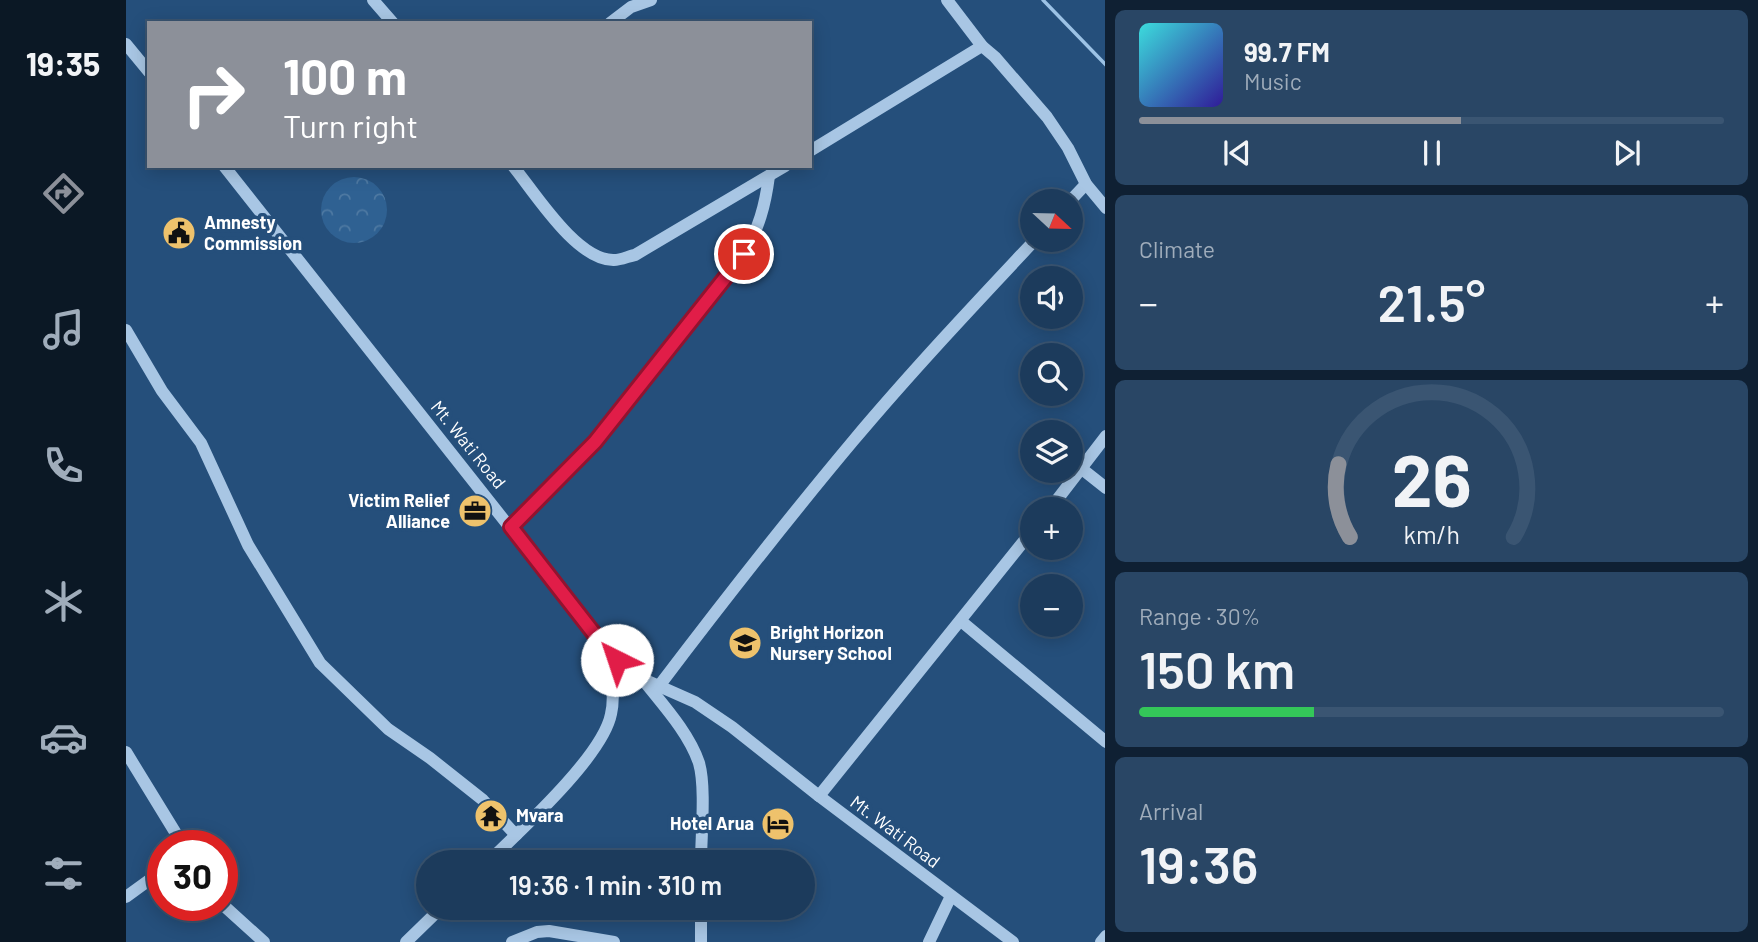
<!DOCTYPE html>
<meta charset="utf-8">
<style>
:root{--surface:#1c3b5c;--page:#294665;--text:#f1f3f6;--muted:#a0adbb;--line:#3a5572;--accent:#8c9099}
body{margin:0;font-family:Barlow,sans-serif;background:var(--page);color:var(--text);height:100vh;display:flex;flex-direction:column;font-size:26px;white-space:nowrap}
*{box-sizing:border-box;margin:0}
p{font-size:23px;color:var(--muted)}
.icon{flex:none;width:38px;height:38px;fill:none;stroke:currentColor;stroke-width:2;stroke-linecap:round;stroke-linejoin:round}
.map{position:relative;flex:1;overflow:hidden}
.panel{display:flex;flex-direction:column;gap:10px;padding:10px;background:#0f2033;width:653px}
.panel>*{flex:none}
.banner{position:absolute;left:21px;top:21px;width:665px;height:147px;border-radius:0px;box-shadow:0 4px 18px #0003,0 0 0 2px var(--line);background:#8c9099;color:#fff;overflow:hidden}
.needle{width:46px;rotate:112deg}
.buttons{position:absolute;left:894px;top:189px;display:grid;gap:14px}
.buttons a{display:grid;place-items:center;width:63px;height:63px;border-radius:50%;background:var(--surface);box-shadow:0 4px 18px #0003,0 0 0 2px var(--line);font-size:35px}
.speed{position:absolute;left:21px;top:830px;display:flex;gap:14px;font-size:35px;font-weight:700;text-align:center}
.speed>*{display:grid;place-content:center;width:91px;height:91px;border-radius:50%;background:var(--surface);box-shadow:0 4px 18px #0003,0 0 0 2px var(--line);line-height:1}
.speed .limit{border:10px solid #d22;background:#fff;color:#111}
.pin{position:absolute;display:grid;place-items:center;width:60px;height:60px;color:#fff;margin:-30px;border:4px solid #fff;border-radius:50%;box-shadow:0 2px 7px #0007}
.me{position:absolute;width:77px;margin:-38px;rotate:319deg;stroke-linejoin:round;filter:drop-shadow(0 0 5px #0008)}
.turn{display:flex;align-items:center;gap:24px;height:147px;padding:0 21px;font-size:32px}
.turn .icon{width:91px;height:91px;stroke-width:2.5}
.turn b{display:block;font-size:49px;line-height:60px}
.big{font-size:52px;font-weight:600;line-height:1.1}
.panel .widget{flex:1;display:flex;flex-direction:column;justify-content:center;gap:10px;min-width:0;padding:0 24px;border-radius:10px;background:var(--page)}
.panel .dial{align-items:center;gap:0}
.dial svg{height:182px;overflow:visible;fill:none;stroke:var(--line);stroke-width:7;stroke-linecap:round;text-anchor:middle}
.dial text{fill:var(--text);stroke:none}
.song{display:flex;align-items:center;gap:21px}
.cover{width:84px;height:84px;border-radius:10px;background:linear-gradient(135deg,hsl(180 70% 55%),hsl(250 70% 35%))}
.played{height:7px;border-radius:4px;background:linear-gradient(90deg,var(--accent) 55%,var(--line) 55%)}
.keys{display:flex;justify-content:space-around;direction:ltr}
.heat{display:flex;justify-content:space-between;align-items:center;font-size:38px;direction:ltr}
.charge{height:10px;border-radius:5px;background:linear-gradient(90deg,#34c759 30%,var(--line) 0)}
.trip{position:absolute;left:290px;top:850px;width:399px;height:70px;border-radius:35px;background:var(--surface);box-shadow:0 4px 18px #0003,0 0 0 2px var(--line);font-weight:600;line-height:70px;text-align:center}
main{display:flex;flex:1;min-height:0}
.dock{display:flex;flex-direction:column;width:126px;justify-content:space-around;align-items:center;background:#0b1825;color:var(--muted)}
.dock .icon{width:49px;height:49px}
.dock .selected{color:var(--accent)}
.dock b{font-size:32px;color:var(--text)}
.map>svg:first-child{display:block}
.forest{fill:url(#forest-crowns)}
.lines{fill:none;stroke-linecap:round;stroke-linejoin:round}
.stream{stroke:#9cc2e5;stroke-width:3.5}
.minor{stroke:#a8c6e4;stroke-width:12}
.route-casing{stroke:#92132f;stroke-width:18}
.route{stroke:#e11d48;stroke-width:12}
.labels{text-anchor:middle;stroke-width:7;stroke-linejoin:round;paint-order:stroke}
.poi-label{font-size:18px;font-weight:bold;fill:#fff;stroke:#254f7b;text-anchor:start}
.street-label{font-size:18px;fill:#fff;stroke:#254f7b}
</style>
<main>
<nav class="dock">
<b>19:35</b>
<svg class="icon selected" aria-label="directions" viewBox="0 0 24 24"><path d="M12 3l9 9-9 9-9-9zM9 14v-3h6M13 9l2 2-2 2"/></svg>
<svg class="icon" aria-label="music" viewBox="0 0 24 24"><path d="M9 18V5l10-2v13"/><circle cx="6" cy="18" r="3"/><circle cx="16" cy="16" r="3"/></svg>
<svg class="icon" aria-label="phone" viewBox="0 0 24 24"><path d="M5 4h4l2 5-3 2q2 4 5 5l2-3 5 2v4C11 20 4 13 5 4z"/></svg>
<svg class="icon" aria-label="climate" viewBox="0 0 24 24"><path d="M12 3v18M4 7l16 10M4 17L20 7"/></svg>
<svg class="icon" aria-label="car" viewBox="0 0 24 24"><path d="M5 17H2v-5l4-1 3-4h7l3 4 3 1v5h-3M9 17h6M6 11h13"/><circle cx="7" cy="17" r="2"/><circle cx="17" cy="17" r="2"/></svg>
<svg class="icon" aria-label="filters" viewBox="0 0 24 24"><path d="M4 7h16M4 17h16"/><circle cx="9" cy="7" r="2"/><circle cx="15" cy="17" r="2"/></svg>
</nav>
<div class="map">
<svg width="980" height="942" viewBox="0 0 980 942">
<defs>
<pattern id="forest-crowns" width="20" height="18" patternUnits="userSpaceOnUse" patternTransform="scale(1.75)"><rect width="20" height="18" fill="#2f6192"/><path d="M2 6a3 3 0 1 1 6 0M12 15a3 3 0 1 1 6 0" fill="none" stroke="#4e79a2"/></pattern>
</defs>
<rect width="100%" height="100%" fill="#254f7b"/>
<circle class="forest" cx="228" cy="210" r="33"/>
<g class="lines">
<path class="stream" d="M917,0l63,65"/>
<g class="minor">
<path d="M247,0l20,23"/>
<path d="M821,0l35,46 13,11 52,60 21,31 18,36 20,24"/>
<path d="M484,23l21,-16 20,-7"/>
<path d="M0,44l23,28"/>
<path d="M684,151l172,-105"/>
<path d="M98,166l382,483 37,30 52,23 37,25 87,69 194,146"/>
<path d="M387,166c22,27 64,95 101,94 7,0 15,-4 21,-5l150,-89"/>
<path d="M944,201l16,-17"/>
<path d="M0,330l36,61 39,52 47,102 72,118 68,66 42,29 53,42 33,35"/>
<path d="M956,469l24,19"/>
<path d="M924,509l56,-73"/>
<path d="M385,527l84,-85 149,-188c15,-27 21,-47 25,-78"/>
<path d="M835,621l145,121"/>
<path d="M518,681c19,24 45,52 55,82 7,24 2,73 2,100"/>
<path d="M533,686c63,-83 127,-165 194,-245 58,-69 120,-135 182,-201"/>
<path d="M0,752l57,93"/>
<path d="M693,796l213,-265"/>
<path d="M361,863c33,-32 116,-107 124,-149 5,-21 -2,-45 -5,-65"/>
<path d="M0,897l37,-27"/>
<path d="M96,904l42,38"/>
<path d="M280,942l35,-34"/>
<path d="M386,942l25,-10 12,-1 65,11"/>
<path d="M575,942v-34"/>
<path d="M803,942l22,-46"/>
<path d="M975,942l5,-6"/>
</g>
</g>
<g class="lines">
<defs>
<path id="route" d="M491,660l-11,-11 -95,-122 84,-85 149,-188"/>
</defs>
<use href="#route" class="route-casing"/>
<use href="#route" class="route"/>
</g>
<defs>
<symbol id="civic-disc" viewBox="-11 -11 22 22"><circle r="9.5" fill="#eec26c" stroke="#254f7b"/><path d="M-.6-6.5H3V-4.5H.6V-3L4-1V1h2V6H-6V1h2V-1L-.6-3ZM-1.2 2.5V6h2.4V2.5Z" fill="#111"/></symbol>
<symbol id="office-disc" viewBox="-11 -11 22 22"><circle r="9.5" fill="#eec26c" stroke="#254f7b"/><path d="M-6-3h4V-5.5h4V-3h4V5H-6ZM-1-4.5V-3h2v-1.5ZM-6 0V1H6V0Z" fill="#111"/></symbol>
<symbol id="school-disc" viewBox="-11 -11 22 22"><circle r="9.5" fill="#eec26c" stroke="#254f7b"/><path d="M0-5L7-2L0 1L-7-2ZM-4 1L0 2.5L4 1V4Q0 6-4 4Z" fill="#111"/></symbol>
<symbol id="temple-disc" viewBox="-11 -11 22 22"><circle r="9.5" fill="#eec26c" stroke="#254f7b"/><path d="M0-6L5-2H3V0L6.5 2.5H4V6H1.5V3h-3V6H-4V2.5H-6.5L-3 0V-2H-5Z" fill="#111"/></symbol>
<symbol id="hotel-disc" viewBox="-11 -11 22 22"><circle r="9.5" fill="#eec26c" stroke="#254f7b"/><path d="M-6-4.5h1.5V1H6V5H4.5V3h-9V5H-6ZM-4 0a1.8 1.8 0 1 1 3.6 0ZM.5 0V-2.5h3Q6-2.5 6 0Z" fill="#111"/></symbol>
</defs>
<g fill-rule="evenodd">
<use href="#civic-disc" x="34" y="214" width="38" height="38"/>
<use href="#office-disc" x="330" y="492" width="38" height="38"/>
<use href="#school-disc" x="600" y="624" width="38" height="38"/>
<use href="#temple-disc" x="346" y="797" width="38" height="38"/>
<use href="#hotel-disc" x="633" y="805" width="38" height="38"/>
</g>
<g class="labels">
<g class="poi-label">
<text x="78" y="229">Amnesty<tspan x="78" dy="21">Commission</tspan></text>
<text x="324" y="507" text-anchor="end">Victim Relief<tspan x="324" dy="21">Alliance</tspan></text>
<text x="644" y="639">Bright Horizon<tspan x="644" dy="21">Nursery School</tspan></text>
<text x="390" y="822">Mvara</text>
<text x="628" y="830" text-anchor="end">Hotel Arua</text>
</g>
<g class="street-label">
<text transform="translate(342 445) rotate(51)" y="6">Mt. Wati Road</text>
<text transform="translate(769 832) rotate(37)" y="6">Mt. Wati Road</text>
</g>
</g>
</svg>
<div class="buttons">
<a><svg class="needle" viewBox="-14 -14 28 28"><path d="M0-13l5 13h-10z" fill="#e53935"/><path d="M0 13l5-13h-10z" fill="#a0adbb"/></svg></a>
<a><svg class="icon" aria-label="sound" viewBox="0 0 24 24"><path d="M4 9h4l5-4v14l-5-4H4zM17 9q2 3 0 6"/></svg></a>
<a><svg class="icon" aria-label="search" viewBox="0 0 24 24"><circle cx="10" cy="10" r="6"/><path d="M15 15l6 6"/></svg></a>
<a><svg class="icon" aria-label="layers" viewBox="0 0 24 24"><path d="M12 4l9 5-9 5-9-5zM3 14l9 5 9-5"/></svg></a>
<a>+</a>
<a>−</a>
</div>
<div class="speed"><div class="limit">30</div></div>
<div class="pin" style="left:618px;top:254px;background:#d93025"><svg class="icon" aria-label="arrive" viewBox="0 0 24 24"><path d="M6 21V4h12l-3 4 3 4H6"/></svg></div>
<svg class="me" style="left:491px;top:660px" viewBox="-20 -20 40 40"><circle r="19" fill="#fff"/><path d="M0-13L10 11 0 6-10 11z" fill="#e11d48"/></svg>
<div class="trip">19:36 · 1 min · 310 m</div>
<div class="banner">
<div class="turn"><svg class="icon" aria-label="right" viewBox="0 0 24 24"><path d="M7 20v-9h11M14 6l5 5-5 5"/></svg><div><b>100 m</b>Turn right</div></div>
</div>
</div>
<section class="panel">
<div class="widget">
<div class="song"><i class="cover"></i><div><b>99.7 FM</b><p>Music</p></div></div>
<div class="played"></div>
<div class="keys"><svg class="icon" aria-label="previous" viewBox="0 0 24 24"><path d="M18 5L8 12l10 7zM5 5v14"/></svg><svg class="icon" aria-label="pause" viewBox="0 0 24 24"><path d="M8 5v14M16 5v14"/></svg><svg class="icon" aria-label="next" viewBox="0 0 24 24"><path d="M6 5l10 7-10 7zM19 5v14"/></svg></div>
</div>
<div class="widget"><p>Climate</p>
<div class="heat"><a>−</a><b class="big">21.5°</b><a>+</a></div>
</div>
<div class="widget dial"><svg viewBox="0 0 100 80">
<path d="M14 69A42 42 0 1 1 86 69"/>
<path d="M14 69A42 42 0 0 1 9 37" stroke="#8c9099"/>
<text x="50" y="56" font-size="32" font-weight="700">26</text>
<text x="50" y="72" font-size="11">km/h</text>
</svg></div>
<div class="widget"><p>Range · 30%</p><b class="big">150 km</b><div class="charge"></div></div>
<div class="widget"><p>Arrival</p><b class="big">19:36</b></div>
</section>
</main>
